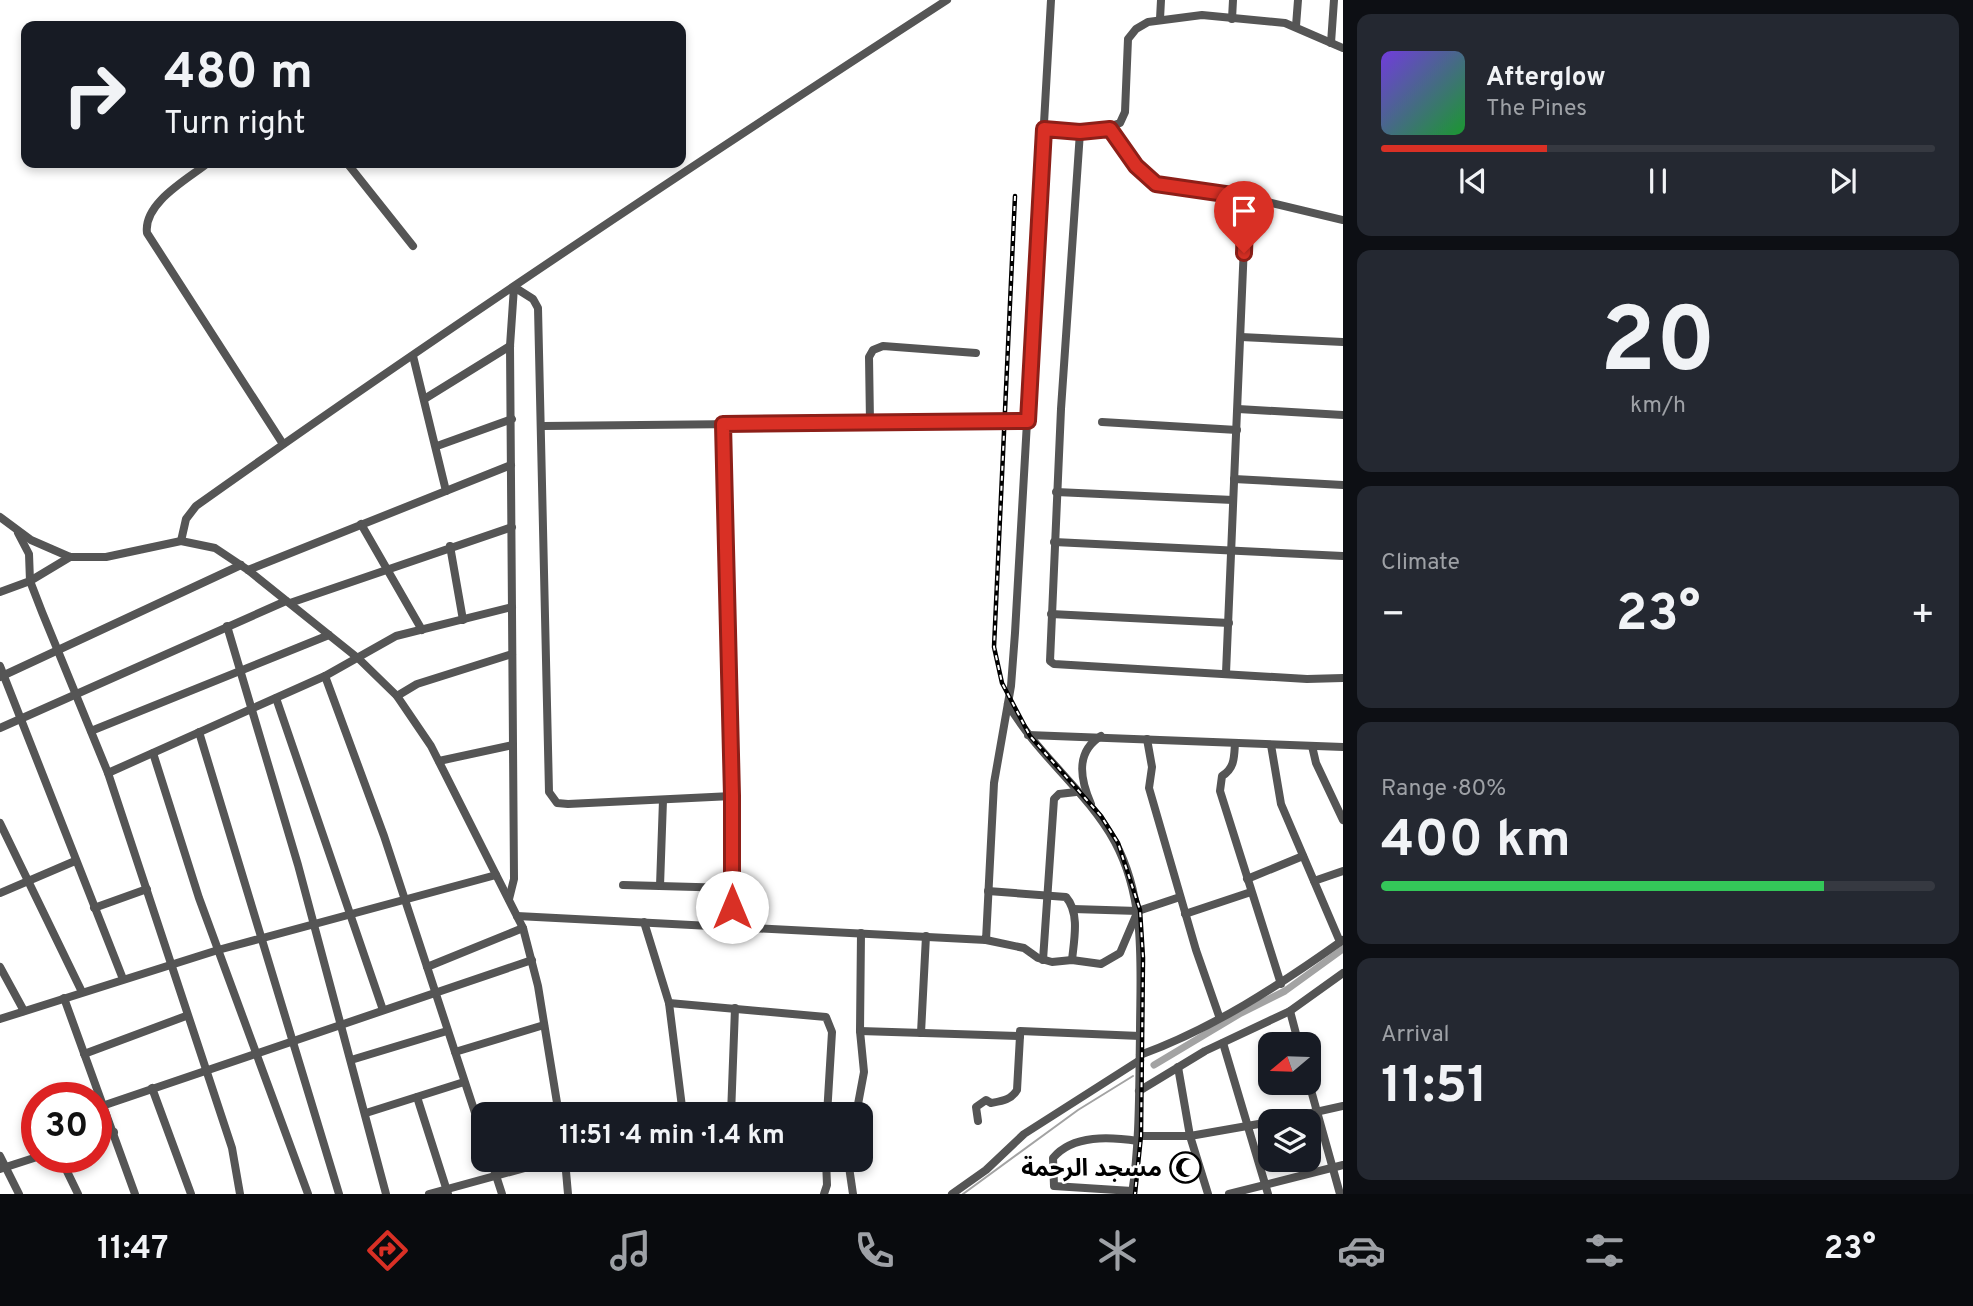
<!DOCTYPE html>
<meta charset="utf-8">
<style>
:root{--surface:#171b24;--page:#242831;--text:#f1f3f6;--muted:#9ea1a6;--line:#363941;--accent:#d93025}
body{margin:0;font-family:Overpass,"Noto Sans Arabic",sans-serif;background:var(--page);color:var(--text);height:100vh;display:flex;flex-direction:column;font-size:26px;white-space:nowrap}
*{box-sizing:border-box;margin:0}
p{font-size:23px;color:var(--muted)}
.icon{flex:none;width:38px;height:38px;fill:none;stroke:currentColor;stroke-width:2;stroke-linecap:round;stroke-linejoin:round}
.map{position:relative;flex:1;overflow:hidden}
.details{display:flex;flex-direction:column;gap:14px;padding:14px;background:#0d0f14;width:630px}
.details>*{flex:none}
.banner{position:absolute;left:21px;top:21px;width:665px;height:147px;border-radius:14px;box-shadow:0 4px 10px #0003;background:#171b24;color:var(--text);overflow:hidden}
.needle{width:46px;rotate:251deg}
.buttons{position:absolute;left:1258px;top:1032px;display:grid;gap:14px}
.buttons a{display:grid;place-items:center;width:63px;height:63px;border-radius:14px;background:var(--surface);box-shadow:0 4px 10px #0003;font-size:35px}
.speed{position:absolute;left:21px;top:1082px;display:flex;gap:14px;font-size:35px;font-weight:700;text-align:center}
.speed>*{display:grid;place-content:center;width:91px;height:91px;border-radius:50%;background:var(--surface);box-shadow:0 4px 10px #0003;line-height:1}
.speed .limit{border:10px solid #d22;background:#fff;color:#111}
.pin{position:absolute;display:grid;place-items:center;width:60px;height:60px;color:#fff;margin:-72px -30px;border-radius:50% 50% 50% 0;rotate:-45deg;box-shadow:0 0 7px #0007}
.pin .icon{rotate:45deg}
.me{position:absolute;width:77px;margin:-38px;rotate:0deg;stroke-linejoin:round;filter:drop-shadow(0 0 5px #0008)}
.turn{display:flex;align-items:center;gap:24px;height:147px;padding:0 28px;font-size:32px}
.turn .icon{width:91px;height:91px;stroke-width:2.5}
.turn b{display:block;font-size:49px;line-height:60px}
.big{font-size:52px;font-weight:700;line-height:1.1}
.details .widget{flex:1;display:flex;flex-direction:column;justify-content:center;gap:10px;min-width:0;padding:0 24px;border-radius:14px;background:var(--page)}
.details .dial{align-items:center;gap:0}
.dial b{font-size:91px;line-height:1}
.song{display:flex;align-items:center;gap:21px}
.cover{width:84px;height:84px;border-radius:10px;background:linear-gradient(135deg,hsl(260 70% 55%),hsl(130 70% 35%))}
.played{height:7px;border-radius:4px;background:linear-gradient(90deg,var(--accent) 30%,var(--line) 30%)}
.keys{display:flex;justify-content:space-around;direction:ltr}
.heat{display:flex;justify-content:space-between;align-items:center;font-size:38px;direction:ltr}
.charge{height:10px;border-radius:5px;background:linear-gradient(90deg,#34c759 80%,var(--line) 0)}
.trip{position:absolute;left:471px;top:1102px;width:402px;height:70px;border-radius:14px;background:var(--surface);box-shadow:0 4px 10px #0003;font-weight:700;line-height:70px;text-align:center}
.tab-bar{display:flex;height:112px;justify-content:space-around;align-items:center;background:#090b0e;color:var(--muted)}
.tab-bar .icon{width:49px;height:49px}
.tab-bar .active{color:var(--accent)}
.tab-bar b{font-size:32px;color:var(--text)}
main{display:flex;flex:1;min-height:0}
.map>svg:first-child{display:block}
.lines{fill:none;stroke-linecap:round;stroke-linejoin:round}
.stream{stroke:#a3a3a3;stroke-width:2}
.canal{stroke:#a3a3a3;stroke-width:7}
.minor{stroke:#555;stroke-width:8}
.rail-casing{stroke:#000;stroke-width:4.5}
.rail{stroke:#fff;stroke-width:2;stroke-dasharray:5;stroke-linecap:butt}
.route-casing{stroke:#8d1f18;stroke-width:18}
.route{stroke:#d93025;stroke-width:12}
.labels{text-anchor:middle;stroke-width:5;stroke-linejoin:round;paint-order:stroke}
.poi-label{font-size:24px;font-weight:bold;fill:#000;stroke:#fff;text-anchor:end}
</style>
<main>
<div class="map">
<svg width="1343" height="1194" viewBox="0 0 1343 1194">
<rect width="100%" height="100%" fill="#fff"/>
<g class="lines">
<path class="stream" d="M963,1194l115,-84 55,-34"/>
<path class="canal" d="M1154,1065l87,-52 44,-22 58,-42"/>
<g class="minor">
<path d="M1160,19l1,-19"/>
<path d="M1232,19l1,-19"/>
<path d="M1296,26l2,-26"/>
<path d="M1331,43l3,-43"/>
<path d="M1044,129l52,2 24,-8 5,-11 3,-73 8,-10 12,-7 54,-7 83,8 58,25"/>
<path d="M1109,129l27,37 20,18 78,10 109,26"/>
<path d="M1080,132l-19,277 -11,252 4,3 253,15 36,-1"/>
<path d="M208,163c-20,16 -65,40 -61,70l136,211"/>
<path d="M347,163l66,83"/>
<path d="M1241,337l102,5"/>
<path d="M413,356l33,135"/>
<path d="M426,398l84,-52"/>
<path d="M1238,409l105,6"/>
<path d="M870,422l-1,-65 4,-7 10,-4 93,7"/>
<path d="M1102,422l135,8"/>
<path d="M723,424l9,372v129"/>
<path d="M543,426l485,-5"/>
<path d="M437,446l75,-27"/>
<path d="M1234,479l109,6"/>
<path d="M1056,492l177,8"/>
<path d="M0,517l31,23 39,17h36l75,-16 34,7 33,22 111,89 38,37 34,50 92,182 15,58 21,129"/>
<path d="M361,524l61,106"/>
<path d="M18,533l11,21 1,27 12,31 66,161 124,375 8,46"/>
<path d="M181,541l5,-22 10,-13c246,-175 498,-342 751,-506"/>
<path d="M1054,542l289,14"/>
<path d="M450,546l13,74"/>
<path d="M248,570l263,-105"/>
<path d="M0,592l30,-11 40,-24"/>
<path d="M290,603l222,-76"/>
<path d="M1051,614l178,9"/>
<path d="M227,626l71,239 88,329"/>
<path d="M0,666l123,313"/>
<path d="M1226,673l20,-476"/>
<path d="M325,676l59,160 99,301"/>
<path d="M0,677l241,-112"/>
<path d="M397,696l20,-12 95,-30"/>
<path d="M276,698l107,312"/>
<path d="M1008,704c29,51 79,87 107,138 32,60 25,127 25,193 -1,53 0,107 -8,159"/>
<path d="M0,728l286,-127"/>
<path d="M91,731l238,-96"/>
<path d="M199,732l140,462"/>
<path d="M1028,735l315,12"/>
<path d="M1147,739l5,28 -3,21 47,162 23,66"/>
<path d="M1235,743c-1,14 0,25 -13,33l-2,15 61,193"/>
<path d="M1271,745l10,59 59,138"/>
<path d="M1312,746l4,17 27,57"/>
<path d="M153,753l46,145 109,296"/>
<path d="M439,761l74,-16"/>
<path d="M108,773l217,-97 71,-40 116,-29"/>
<path d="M1091,804c-11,-25 -16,-52 10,-68"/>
<path d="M0,823l82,169"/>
<path d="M1247,879l56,-23"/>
<path d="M1314,881l29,-10"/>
<path d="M623,885l109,3"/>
<path d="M660,886l3,-86"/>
<path d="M988,891l78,6c14,16 8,43 6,63"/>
<path d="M0,893l75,-32"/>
<path d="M509,899l5,-20 -4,-533 4,-59 19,12 5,9 11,484 8,11 11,1 164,-8"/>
<path d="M94,908l53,-19"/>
<path d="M1073,909l65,2 42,-14"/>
<path d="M1185,914l66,-22"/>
<path d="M517,916l469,24 8,-157 17,-97 4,-53 36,-633"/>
<path d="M644,922l25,81 14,112"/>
<path d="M986,940l38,8 14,10 14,4 20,-2 29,4 19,-11 17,-40"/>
<path d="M1043,960l11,-161 5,-5 17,-2"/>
<path d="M0,967l24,44"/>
<path d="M427,967l96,-39"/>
<path d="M64,998l71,196"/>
<path d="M669,1003l157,14 6,15 -5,83"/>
<path d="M1290,1011l9,34"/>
<path d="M0,1019l218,-69 278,-75"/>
<path d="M860,1031l160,5v-5l120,5"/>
<path d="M921,1033l5,-97"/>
<path d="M1223,1043l45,151"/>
<path d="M455,1052l89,-27"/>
<path d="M84,1054l102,-38"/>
<path d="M1140,1055c72,-26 140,-70 203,-115"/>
<path d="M351,1060l96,-29"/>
<path d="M1178,1067l12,69 18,58"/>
<path d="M1309,1083l31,111"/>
<path d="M152,1088l39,106"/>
<path d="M1139,1091l66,-40 85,-40 53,-38"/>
<path d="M417,1097l31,97"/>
<path d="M105,1105l427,-145"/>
<path d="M366,1113l98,-31"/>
<path d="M731,1115l4,-107"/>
<path d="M856,1115l8,-43 -4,-41 1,-98"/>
<path d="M978,1121l-2,-14 10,-7 5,3c11,-2 20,-3 26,-13l3,-54"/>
<path d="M1271,1122l72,-16"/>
<path d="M1138,1136h52l80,-14"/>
<path d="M96,1137l18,-5"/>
<path d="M0,1156l19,38"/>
<path d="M60,1157l18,37"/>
<path d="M491,1160l11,34"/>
<path d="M565,1160l3,34"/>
<path d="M848,1160l5,34"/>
<path d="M0,1169l37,-12"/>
<path d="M1132,1191l-78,-5 -1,-28c20,-24 58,-21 85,-17"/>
<path d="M429,1194l125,-34"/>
<path d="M824,1194l3,-9 -1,-25"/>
<path d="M952,1194l34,-24 38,-36 116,-74"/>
<path d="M1229,1194l114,-29"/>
</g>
<defs>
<path id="rail" d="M1015,196l-21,451 8,36 28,53 71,80 17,27 22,67 3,48 -2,178 -6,58"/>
</defs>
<use href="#rail" class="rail-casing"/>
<use href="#rail" class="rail"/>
</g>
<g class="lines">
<defs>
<path id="route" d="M732,907v-111l-9,-372 305,-3 16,-292 36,3 30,-3 26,37 20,18 90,13 -2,56"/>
</defs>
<use href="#route" class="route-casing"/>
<use href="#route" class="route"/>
</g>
<defs>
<symbol id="mosque-ring" viewBox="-11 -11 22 22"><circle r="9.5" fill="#fff" stroke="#000" stroke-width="1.5"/><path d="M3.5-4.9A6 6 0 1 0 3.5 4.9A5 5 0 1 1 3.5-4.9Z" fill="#000"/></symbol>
</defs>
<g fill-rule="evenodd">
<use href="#mosque-ring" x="1168" y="1150" width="35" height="35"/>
</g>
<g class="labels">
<g class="poi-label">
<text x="1162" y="1176">مسجد الرحمة</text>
</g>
</g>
</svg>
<div class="buttons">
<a><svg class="needle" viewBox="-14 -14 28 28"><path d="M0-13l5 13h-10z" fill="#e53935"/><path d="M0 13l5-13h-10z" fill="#9ea1a6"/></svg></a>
<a><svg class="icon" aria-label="layers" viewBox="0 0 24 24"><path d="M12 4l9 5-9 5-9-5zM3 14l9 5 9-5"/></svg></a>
</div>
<div class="speed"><div class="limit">30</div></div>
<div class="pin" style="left:1244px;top:253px;background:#d93025"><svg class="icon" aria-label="arrive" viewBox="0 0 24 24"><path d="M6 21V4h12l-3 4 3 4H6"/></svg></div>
<svg class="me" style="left:732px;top:907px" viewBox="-20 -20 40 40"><circle r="19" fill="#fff"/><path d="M0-13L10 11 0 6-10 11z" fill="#d93025"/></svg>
<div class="trip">11:51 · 4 min · 1.4 km</div>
<div class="banner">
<div class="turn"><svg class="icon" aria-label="right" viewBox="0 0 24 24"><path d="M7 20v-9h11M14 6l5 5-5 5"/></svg><div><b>480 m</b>Turn right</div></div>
</div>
</div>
<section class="details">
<div class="widget">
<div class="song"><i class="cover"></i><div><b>Afterglow</b><p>The Pines</p></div></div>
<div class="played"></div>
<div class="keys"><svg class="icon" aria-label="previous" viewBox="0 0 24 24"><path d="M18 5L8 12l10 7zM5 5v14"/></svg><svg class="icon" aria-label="pause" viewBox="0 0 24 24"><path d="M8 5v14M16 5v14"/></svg><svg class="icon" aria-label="next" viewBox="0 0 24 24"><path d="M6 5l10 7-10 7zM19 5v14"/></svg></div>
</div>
<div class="widget dial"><b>20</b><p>km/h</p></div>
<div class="widget"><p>Climate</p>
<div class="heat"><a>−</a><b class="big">23°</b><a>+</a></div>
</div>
<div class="widget"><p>Range · 80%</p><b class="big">400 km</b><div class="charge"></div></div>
<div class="widget"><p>Arrival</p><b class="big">11:51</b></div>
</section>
</main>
<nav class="tab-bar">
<b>11:47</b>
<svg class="icon active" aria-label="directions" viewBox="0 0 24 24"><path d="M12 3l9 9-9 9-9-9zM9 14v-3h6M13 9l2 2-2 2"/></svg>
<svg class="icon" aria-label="music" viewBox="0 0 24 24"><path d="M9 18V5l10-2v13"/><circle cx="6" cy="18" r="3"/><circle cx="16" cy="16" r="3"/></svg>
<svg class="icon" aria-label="phone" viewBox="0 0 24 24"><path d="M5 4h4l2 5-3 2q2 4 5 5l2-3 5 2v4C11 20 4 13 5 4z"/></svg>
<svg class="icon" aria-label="climate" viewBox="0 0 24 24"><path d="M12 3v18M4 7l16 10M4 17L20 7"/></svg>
<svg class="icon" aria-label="car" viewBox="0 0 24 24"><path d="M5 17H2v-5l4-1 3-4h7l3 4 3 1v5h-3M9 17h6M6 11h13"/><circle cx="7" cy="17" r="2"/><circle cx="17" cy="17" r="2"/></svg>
<svg class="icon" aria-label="filters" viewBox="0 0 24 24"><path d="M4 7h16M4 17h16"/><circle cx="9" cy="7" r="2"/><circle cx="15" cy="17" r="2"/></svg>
<b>23°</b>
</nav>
